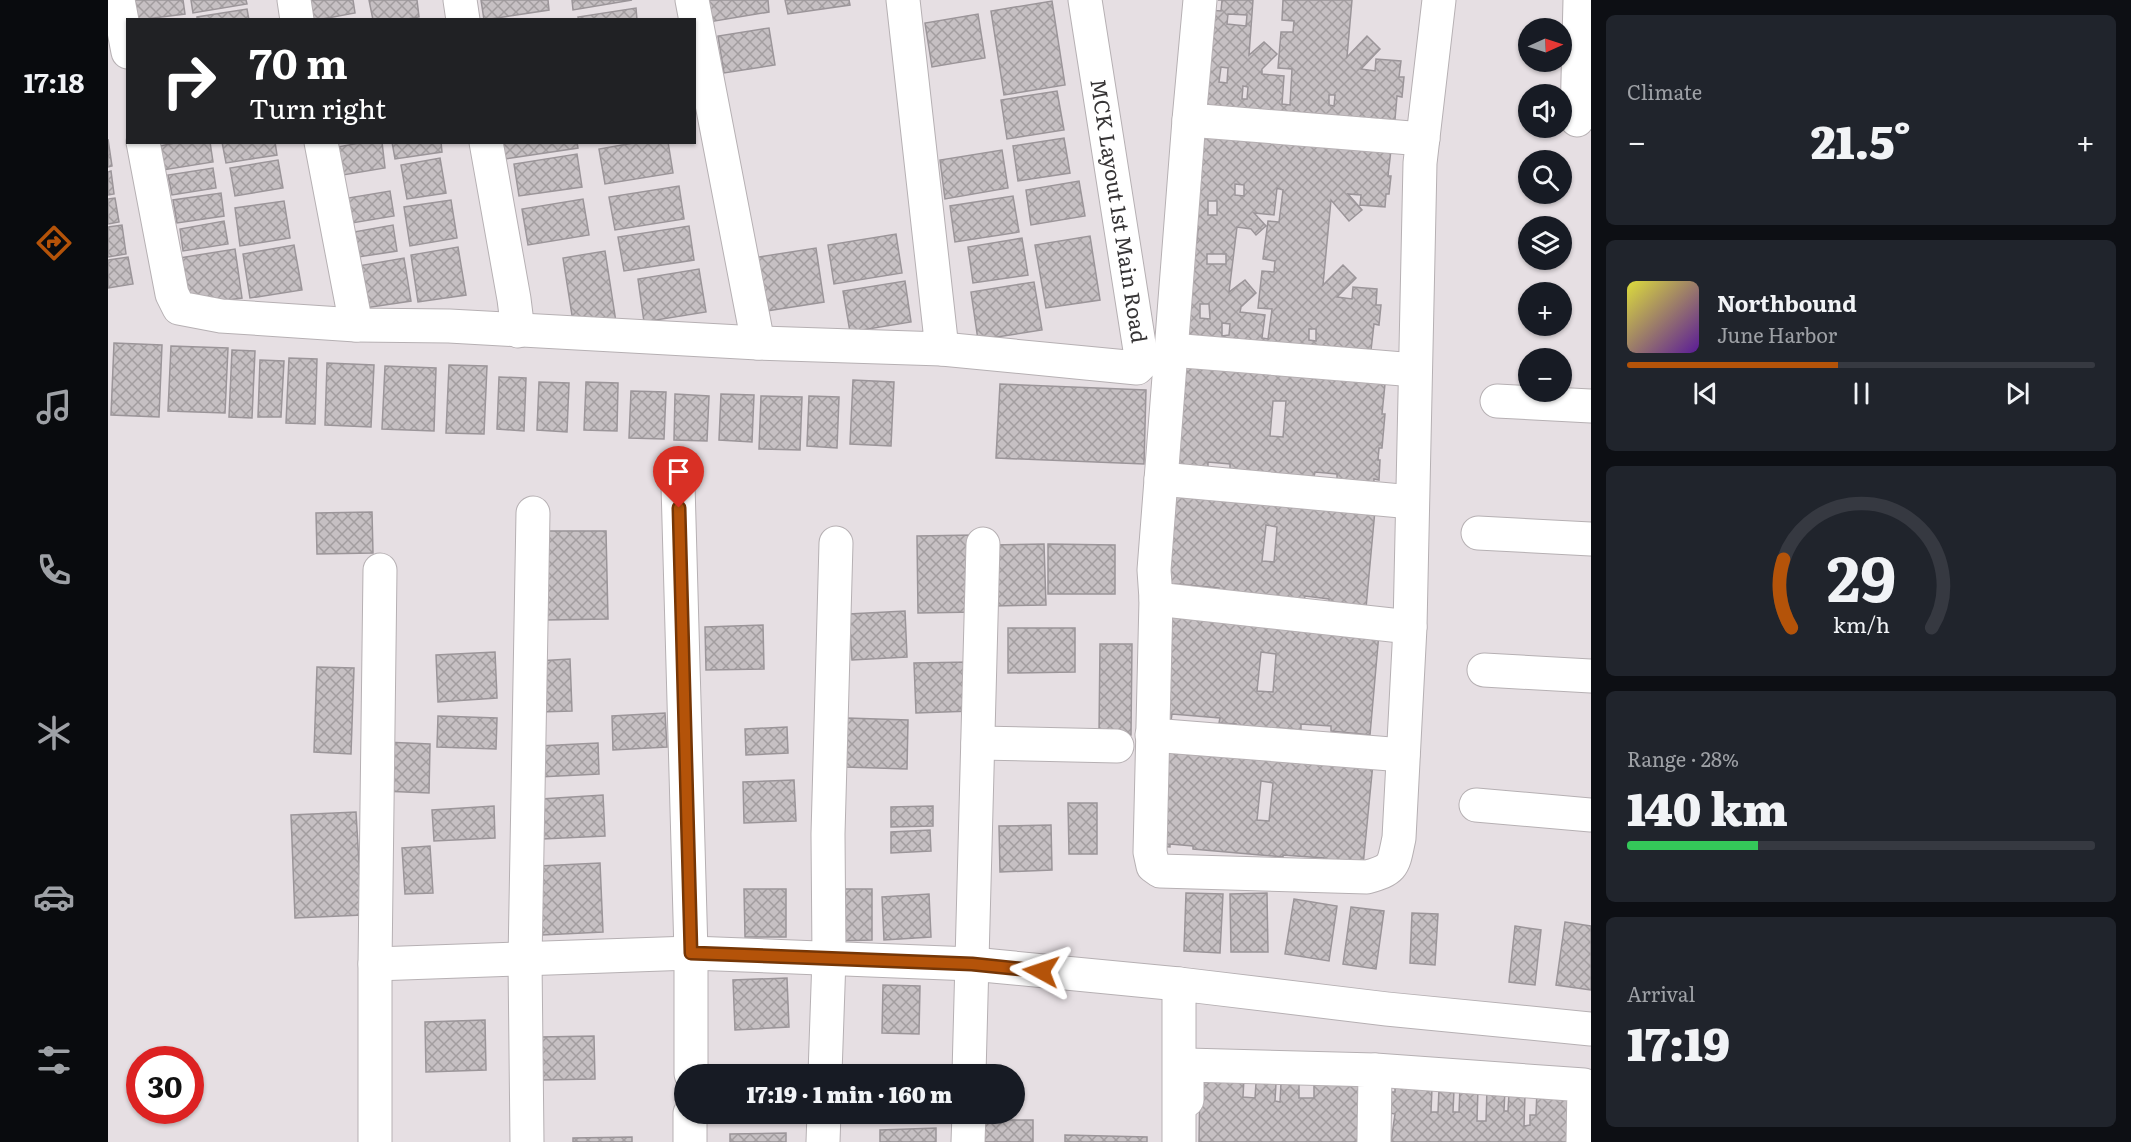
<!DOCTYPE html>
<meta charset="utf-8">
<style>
:root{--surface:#171b24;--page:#20242c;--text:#f1f3f6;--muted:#9ea1a6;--line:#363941;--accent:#b45309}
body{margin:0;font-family:Literata,serif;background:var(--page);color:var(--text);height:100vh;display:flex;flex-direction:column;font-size:22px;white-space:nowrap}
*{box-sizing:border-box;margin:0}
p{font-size:20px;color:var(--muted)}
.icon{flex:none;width:33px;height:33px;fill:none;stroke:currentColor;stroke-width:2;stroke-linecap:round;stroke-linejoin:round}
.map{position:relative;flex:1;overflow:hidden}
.panel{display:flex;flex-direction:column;gap:15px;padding:15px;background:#0d0f14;width:540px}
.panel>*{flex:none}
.top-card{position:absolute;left:18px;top:18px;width:570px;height:126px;border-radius:0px;box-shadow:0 2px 4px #0004;background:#202124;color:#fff;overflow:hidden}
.needle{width:39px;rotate:87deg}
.controls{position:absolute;left:1410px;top:18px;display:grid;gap:12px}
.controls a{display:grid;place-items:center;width:54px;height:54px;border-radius:50%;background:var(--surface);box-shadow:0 2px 4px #0004;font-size:30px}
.speed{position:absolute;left:18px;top:1046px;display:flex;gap:12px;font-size:30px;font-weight:700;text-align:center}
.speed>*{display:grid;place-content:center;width:78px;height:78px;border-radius:50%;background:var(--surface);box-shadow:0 2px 4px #0004;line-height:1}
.speed .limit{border:9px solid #d22;background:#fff;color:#111}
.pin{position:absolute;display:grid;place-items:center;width:51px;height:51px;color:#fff;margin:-62px -26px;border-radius:50% 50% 50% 0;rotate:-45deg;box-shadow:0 0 6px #0007}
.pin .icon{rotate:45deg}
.me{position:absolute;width:66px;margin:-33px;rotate:275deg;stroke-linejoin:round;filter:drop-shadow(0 0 4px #0008)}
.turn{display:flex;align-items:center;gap:21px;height:126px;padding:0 24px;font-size:27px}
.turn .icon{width:78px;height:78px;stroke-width:2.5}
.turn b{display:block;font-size:42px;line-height:51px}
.big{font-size:45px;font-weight:800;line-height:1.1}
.panel .tile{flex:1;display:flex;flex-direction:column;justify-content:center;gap:9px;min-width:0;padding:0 21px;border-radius:9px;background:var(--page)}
.panel .dial{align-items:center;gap:0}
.dial svg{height:156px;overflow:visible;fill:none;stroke:var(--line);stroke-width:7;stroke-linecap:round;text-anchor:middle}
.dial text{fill:var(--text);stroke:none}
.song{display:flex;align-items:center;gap:18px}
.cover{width:72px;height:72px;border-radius:9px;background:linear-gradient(135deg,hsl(60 70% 55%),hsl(270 70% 35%))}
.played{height:6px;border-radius:3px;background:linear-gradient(90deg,var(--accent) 45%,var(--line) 45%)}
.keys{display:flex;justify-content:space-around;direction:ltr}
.heat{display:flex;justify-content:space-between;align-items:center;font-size:33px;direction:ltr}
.charge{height:9px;border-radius:4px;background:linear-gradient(90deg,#34c759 28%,var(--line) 0)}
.trip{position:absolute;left:566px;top:1064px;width:351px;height:60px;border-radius:30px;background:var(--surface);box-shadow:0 2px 4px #0004;font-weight:800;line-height:60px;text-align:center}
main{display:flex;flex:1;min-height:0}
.menu{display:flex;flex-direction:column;width:108px;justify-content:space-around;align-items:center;background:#090b0e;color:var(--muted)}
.menu .icon{width:42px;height:42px}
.menu .on{color:var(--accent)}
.menu b{font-size:27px;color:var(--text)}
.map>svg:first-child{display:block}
.building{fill:url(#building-cross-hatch);stroke:#9b9599;stroke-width:1.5;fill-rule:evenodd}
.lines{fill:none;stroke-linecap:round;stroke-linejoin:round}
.minor-casing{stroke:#b6b0b3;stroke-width:35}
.tertiary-casing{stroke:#b6b0b3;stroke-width:35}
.minor{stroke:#fff;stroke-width:33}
.tertiary{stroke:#fff;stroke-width:33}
.route-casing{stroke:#753606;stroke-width:15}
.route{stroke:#b45309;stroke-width:10}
.labels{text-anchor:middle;stroke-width:6;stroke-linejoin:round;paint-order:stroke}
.street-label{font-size:21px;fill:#363435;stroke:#fff}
</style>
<main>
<nav class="menu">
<b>17:18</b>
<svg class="icon on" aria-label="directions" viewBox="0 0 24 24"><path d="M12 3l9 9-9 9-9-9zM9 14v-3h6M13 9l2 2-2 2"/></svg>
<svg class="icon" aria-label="music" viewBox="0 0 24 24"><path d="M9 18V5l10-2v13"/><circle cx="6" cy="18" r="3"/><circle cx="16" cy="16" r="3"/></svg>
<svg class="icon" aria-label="phone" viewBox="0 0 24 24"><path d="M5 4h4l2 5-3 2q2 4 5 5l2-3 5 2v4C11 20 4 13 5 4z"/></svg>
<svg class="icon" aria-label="climate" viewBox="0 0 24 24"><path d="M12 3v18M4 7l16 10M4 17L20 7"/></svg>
<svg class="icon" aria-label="car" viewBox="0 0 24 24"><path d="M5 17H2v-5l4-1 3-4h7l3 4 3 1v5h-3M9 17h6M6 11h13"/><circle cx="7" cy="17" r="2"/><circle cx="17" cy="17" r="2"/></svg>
<svg class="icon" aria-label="filters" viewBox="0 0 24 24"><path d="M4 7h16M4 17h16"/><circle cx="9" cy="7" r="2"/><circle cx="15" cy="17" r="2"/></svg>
</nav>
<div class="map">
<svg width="1483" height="1142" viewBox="0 0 1483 1142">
<defs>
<pattern id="building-cross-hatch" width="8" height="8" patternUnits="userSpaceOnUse" patternTransform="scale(1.5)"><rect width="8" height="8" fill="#c6c0c3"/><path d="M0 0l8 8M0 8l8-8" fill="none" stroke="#a29d9f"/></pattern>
</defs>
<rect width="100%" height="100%" fill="#e6dfe3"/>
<g class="building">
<path d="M27,0h48l2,14 -47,6z"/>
<path d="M83,0h55l1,4 -54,9z"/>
<path d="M193,0h52l2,13 -38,7h-13z"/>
<path d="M261,0h48l2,17 -18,3h-28z"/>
<path d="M373,0h67l1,10 -65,10z"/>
<path d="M464,0h60l-59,10z"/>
<path d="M598,0h62l1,12 -60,10z"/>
<path d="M677,0h64l1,5 -62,9z"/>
<path d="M1110,0h35l-4,55 15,-13 13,12 -15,15v5l22,2 -2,28 8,1 2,-36 -14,-1 3,-36h12l1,-11 -12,-1 1,-20h69l-5,57 20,-21 13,13 -19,20 14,2 1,-12 25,2 -2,16h5l-2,20 -5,-1 -3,35 -190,-19 5,-102 12,1 1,-11zM1120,14l19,1 -1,11 -19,-2zM1113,67l7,1 -1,15 -8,-1zM1135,86l5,1 -1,12h-5zM1221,95h6l-1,11 -5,-1z"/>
<path d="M944,1l13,84 -61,10 -13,-84z"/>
<path d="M528,8l1,12h-58l-1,-3z"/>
<path d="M139,9l2,11h-52v-3z"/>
<path d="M870,14l7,44 -53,9 -7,-44z"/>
<path d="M661,28l6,37 -51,8 -6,-37z"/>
<path d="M949,91l7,39 -57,9 -6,-39z"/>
<path d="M1093,130l190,20 -3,26h3l-2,18h-3l-1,13 -25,-2 1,-10 -13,-1 14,16 -13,11 -18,-21 -8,85 20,-20 13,13 -19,19 15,2 1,-12 24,2 -1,16h5l-2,20 -5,-1 -4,35 -189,-19 5,-102 11,2 1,-11 -11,-1zM1127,184l9,1v11l-9,-1zM1169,188l6,2 -4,32 -11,-1 -5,38 12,2 -1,11 -12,-1 -4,37 14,1 -4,30 -6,-1 3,-23 -25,-3 1,-5 15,-14 -11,-13 -16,12 8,-65 14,2 5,6 10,-9 -12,-13 20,2zM1100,201h9v14h-9zM1099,254h19v10h-19zM1092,304h9l1,15 -10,-1zM1114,323l8,1 -1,11 -7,1zM1201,329h7v12l-7,-1z"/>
<path d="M956,138l6,35 -52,8 -5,-35z"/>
<path d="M0,139l4,27 -4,1z"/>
<path d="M71,142h31l3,20 -50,8 -3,-24z"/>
<path d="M114,142h53l2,13 -51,8z"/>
<path d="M257,142h17l3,26 -48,8 -5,-28z"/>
<path d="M284,142h49l1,10 -47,7z"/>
<path d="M394,142h75l1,6 -73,11z"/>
<path d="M531,142h29l5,31 -68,11 -6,-35z"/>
<path d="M894,150l6,38 -63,11 -5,-39z"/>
<path d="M469,154l5,33 -63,9 -5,-32z"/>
<path d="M332,158l6,35 -39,6 -6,-34z"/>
<path d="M170,160l5,28 -48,8 -5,-28z"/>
<path d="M105,168l3,20 -44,7 -4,-20z"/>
<path d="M3,171l3,23 -6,1v-23z"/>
<path d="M971,181l6,35 -54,9 -5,-35z"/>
<path d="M571,186l5,33 -69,11 -6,-33z"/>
<path d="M282,191l4,25 -48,8 -4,-25z"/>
<path d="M113,193l3,23 -47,7 -4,-23z"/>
<path d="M905,196l6,36 -64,10 -5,-36z"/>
<path d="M7,198l4,24 -11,2v-25z"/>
<path d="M475,199l6,36 -61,10 -6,-36z"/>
<path d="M343,200l6,38 -47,8 -6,-39z"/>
<path d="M176,201l6,37 -50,8 -5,-38z"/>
<path d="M116,221l4,23 -45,7 -3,-22z"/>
<path d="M14,225l4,29 -18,3v-30z"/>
<path d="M285,225l4,26 -45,7 -4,-25z"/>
<path d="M581,226l5,34 -70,11 -6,-34z"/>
<path d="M788,234l6,39 -68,11 -6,-39z"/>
<path d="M982,236l10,64 -54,8 -11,-63z"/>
<path d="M914,238l6,37 -55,8 -5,-36z"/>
<path d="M186,245l8,45 -52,8 -7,-44z"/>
<path d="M350,247l8,48 -48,7 -7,-47z"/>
<path d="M708,248l8,54 -70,11 -8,-54z"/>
<path d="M127,249l7,49 -55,8 -8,-48z"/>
<path d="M497,251l11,71 -42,6 -11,-70z"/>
<path d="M20,257l5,27 -25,4v-28z"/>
<path d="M296,258l7,43 -46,7 -7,-42z"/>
<path d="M591,269l7,43 -62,10 -6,-43z"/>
<path d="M797,281l6,41 -61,10 -7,-41z"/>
<path d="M926,282l8,48 -64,10 -7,-48z"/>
<path d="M6,343l48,2 -3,72 -48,-2z"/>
<path d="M63,346l57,2 -3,65 -57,-2z"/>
<path d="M124,350l23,1 -3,67 -23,-1z"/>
<path d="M181,358l28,1 -2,65 -29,-1z"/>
<path d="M1069,359l208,25 -3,30h3l-3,34h-3l-1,12h2l-1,20 -5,-1 -1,14 -36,-14v-5l-22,-2 -1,5 -84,-8v-5l-22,-2v7l-41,-4zM1165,401h13l-3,36 -13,-1z"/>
<path d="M152,360l24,1 -3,56h-23z"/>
<path d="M219,363l47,2 -3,62 -46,-2z"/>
<path d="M341,365l38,1 -3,68 -38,-1z"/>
<path d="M277,366l51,2 -2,63 -52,-2z"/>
<path d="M391,377l27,1 -2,53 -27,-2z"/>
<path d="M745,380l41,2 -3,64 -41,-2z"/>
<path d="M431,382l30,1 -2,49 -30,-2z"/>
<path d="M478,382l32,1 -1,48 -33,-1z"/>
<path d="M892,384l146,6 -2,74 -148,-6z"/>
<path d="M523,391l35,1 -2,47 -35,-1z"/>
<path d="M567,394l34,2 -2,45 -33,-1z"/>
<path d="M613,394l33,1 -2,47 -33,-2z"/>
<path d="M653,396l41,1 -2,53 -41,-1z"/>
<path d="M701,396l30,1 -2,51 -30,-2z"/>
<path d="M1058,490l209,20 -9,98 -37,-4v-5l-24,-3 -1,5 -85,-8v-5l-44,-4 -1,4 -17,-2zM1158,525l11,2 -3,35 -12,-1z"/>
<path d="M264,512l1,41 -56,1 -1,-41z"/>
<path d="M436,531h62l2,88 -62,1z"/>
<path d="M866,535l1,77 -57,1 -1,-77z"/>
<path d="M936,544l2,61 -53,1 -1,-61z"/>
<path d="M940,544l67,1v49h-67z"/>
<path d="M797,611l2,46 -55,3 -3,-46z"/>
<path d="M1057,613l214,20 -9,102 -39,-4v-5l-30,-2v6l-21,-2v3l-44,-4v-3l-17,-1 1,-5 -48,-4 -1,7 -16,-1zM1153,652l15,2 -3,38 -16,-1z"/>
<path d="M655,625l1,44 -58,1 -1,-43z"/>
<path d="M900,628h67v44l-67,1z"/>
<path d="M992,644h32l-1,91h-32z"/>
<path d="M387,652l2,46 -59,4 -2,-47z"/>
<path d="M462,659l2,52 -33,1 -2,-51z"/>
<path d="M863,662l1,49 -56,2 -2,-50z"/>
<path d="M209,667l37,1 -3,86 -37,-2z"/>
<path d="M557,713l2,34 -54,3 -1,-34z"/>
<path d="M330,716l59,2 -1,31 -59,-2z"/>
<path d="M739,718l61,2 -1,49 -61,-2z"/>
<path d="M679,727l1,26 -42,2 -1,-26z"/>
<path d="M276,742l46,2 -1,49 -47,-2z"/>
<path d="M490,743l1,31 -60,3 -1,-31z"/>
<path d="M1057,743l208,20 -10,103 -39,-4v-4l-41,-3v2l-90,-8v-3l-23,-2v3l-14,-1zM1153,781l12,2 -4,38 -12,-1z"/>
<path d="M686,780l2,41 -52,2 -1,-41z"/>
<path d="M495,795l2,41 -62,3 -2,-40z"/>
<path d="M960,803h29v51h-28z"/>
<path d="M386,806l1,32 -61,3 -2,-31z"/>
<path d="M825,806v20l-42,1v-20z"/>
<path d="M248,812l6,103 -67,3 -4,-103z"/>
<path d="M943,825l1,45 -52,2 -1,-46z"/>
<path d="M822,830l1,21 -40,2v-21z"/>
<path d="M322,846l3,47 -28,1 -3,-46z"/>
<path d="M492,863l3,69 -61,3 -3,-69z"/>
<path d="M636,889h42v48h-41z"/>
<path d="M728,889h36v51l-36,1z"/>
<path d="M1078,893l37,1 -3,59 -36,-2z"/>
<path d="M1159,893l1,59h-37l-1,-58z"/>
<path d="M821,894l2,43 -47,3 -2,-43z"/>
<path d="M1186,899l43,7 -8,55 -44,-7z"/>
<path d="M1243,907l33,4 -8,58 -33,-5z"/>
<path d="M1304,913l26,1 -3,51 -25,-2z"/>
<path d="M1457,922l26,4v64l-35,-5z"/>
<path d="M1407,926l26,4 -6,55 -26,-3z"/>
<path d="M679,978l2,49 -54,3 -2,-50z"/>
<path d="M775,985l37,1 -1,48 -37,-1z"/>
<path d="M377,1020l1,50 -60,2 -1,-50z"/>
<path d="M486,1036l1,43 -54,1 -2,-43z"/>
<rect x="629" y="1070" width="58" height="4"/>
<path d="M1092,1077l44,1 -1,19 12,1 1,-15h20l-1,18 5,1 1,-19 18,1v14h15v-20l45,1v63h-160z"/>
<path d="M1287,1087l37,1 -1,24h7l1,-23 15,1 -1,22h6l1,-25 18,1 -1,33h9l1,-33 18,1 -1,22h4l1,-18 16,1 -1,32 6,-1v-10h6l1,-25 32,1 2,51h-180l4,-28 -5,-1 1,-21h4z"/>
<path d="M629,1113h58v9l-58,1z"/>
<rect x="871" y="1120" width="54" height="22"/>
<path d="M828,1128v14h-56v-12z"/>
<path d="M678,1133v9h-56v-8z"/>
<path d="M957,1135l82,2v5h-82z"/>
<path d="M524,1137v5h-59v-4z"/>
</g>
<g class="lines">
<defs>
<g id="minor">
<path d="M10,0l10,52"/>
<path d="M186,0l3,20"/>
<path d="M352,0l3,20"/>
<path d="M584,0l66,343"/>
<path d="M1092,0l-11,120 -35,450 2,29 -6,253 3,14 7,5 207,6c28,-8 26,-11 32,-39l11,-211 10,-464 19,-163"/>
<path d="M1081,120l234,19"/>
<path d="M1469,120l3,-120"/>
<path d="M35,142l29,152 7,14 42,8 135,9"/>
<path d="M213,142l35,183 93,1 309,17 184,6 -39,-349"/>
<path d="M378,142l28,157 4,32"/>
<path d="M834,349l195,19 5,-5 -57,-363"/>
<path d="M1063,350l244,20"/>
<path d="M1389,401l94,5"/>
<path d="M1053,479l251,23"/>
<path d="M570,485l13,468v121"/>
<path d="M1370,533l113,6"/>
<path d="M1048,599l254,28"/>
<path d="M1376,670l107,6"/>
<path d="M1044,735l251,20"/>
<path d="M870,743l139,3"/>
<path d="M1368,805l115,10"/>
<path d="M267,964l316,-11 281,11 207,20"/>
<path d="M1267,1070l209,15 -1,57"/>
<path d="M717,1074l4,-116 -1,-124 8,-291"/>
<path d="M861,1074l14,-530"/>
<path d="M1079,1100v-35l188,5 -1,72"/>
<path d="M267,1142v-178l5,-394"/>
<path d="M419,1142l-2,-182 8,-447"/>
<path d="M582,1142v-29"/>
<path d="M715,1142l1,-29"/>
<path d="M860,1142l1,-29"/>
</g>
<path id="tertiary" d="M1071,1142v-158l208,25 204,20"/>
</defs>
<use href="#minor" class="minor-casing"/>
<use href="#tertiary" class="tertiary-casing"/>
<use href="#minor" class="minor"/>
<use href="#tertiary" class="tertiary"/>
</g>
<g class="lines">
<defs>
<path id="route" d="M571,508l12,445 281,11 69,7"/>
</defs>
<use href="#route" class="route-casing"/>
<use href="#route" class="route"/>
</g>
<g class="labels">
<g class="street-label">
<text transform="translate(1010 211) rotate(81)" y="7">MCK Layout 1st Main Road</text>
</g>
</g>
</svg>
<div class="controls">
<a><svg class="needle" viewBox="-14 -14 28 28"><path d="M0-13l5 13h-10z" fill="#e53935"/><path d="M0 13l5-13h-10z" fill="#9ea1a6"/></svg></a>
<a><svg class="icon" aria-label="sound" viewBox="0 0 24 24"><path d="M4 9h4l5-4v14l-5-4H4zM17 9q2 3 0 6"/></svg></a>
<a><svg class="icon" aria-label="search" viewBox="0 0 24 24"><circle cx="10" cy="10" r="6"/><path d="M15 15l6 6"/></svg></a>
<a><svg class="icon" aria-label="layers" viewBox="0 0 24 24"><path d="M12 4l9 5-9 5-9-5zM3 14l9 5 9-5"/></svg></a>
<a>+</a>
<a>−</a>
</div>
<div class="speed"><div class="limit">30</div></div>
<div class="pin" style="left:571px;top:508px;background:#d93025"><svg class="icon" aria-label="arrive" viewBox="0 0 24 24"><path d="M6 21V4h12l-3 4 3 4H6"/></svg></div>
<svg class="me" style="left:933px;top:971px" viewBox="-20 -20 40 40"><path d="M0-17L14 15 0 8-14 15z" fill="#b45309" stroke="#fff" stroke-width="4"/></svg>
<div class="trip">17:19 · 1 min · 160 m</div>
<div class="top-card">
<div class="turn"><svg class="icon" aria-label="right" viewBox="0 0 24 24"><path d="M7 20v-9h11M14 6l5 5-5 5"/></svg><div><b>70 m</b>Turn right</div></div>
</div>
</div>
<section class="panel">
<div class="tile"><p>Climate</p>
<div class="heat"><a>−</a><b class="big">21.5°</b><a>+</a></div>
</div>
<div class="tile">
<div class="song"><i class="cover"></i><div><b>Northbound</b><p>June Harbor</p></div></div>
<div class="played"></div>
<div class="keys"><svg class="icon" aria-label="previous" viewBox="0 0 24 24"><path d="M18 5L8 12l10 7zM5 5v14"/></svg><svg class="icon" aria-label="pause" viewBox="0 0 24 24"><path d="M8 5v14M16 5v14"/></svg><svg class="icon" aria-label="next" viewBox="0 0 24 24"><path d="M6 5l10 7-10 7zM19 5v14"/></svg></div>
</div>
<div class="tile dial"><svg viewBox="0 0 100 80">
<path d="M14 69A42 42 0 1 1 86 69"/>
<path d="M14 69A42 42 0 0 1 10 34" stroke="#b45309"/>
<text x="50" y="56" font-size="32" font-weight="700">29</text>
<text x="50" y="72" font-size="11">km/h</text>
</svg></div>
<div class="tile"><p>Range · 28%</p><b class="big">140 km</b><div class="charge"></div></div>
<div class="tile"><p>Arrival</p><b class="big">17:19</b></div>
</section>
</main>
